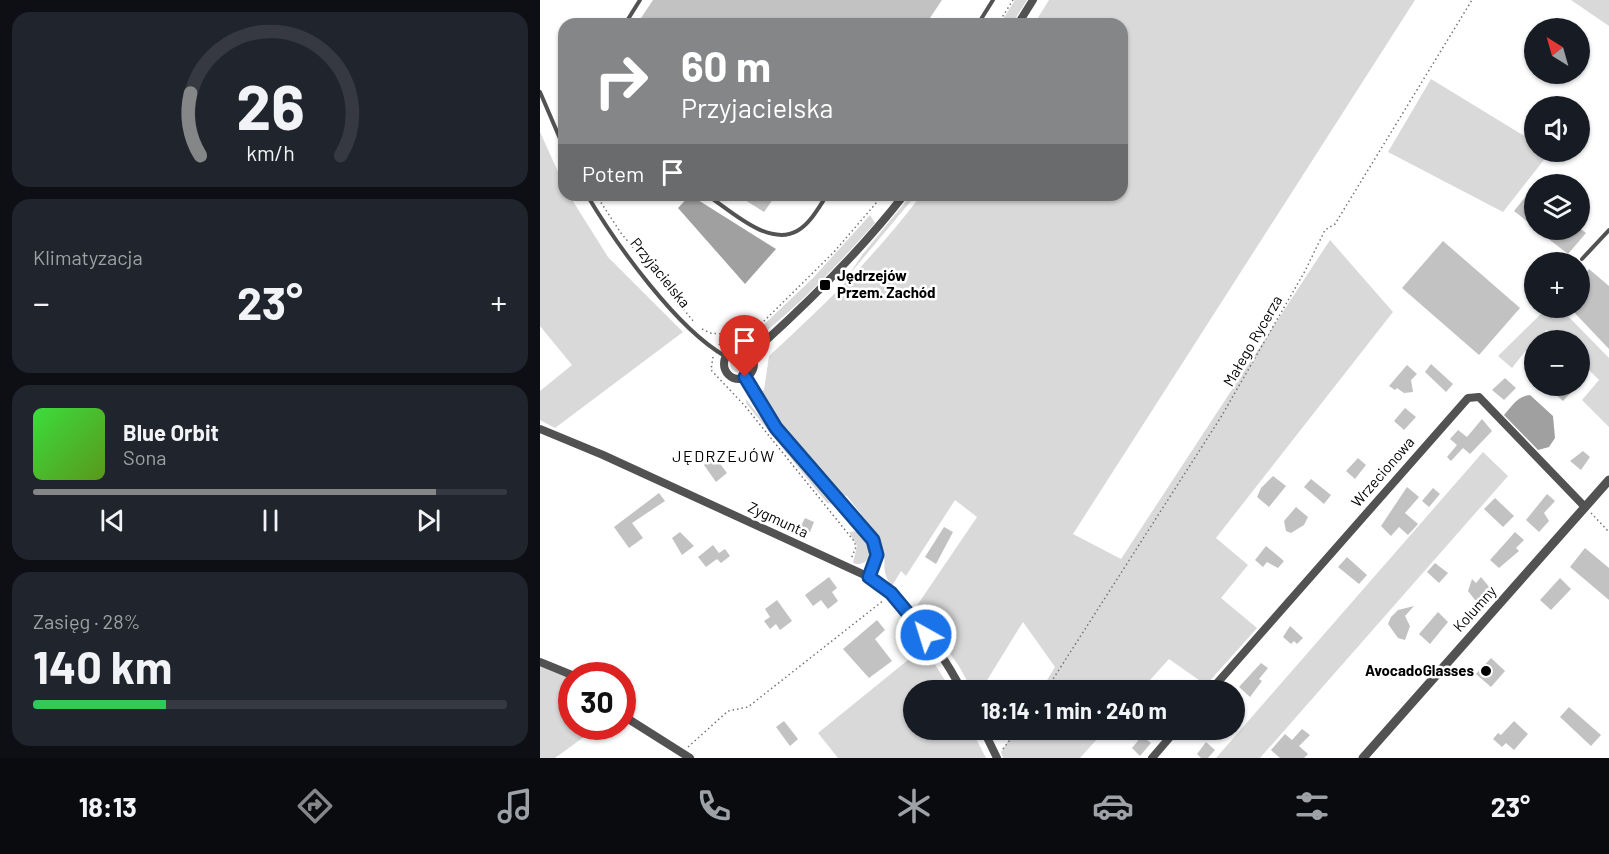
<!DOCTYPE html>
<html lang="pl">
<meta charset="utf-8">
<style>
:root{--surface:#171b24;--page:#20242c;--text:#f1f3f6;--muted:#9ea1a6;--line:#363941;--accent:#858687}
body{margin:0;font-family:Barlow,sans-serif;background:var(--page);color:var(--text);height:100vh;display:flex;flex-direction:column;font-size:22px;white-space:nowrap}
*{box-sizing:border-box;margin:0}
p{font-size:20px;color:var(--muted)}
.icon{flex:none;width:33px;height:33px;fill:none;stroke:currentColor;stroke-width:2;stroke-linecap:round;stroke-linejoin:round}
.map{position:relative;flex:1;overflow:hidden}
.side{display:flex;flex-direction:column;gap:12px;padding:12px;background:#0d0f14;width:540px}
.side>*{flex:none}
.hud{position:absolute;left:18px;top:18px;width:570px;height:183px;border-radius:18px;box-shadow:0 2px 4px #0004;background:#858687;color:#fff;overflow:hidden}
.needle{width:39px;rotate:323deg}
.controls{position:absolute;left:984px;top:18px;display:grid;gap:12px}
.controls a{display:grid;place-items:center;width:66px;height:66px;border-radius:50%;background:var(--surface);box-shadow:0 2px 4px #0004;font-size:30px}
.speed{position:absolute;left:18px;top:662px;display:flex;gap:12px;font-size:30px;font-weight:700;text-align:center}
.speed>*{display:grid;place-content:center;width:78px;height:78px;border-radius:50%;background:var(--surface);box-shadow:0 2px 4px #0004;line-height:1}
.speed .limit{border:9px solid #d22;background:#fff;color:#111}
.pin{position:absolute;display:grid;place-items:center;width:51px;height:51px;color:#fff;margin:-62px -26px;border-radius:50% 50% 50% 0;rotate:-45deg;box-shadow:0 0 6px #0007}
.pin .icon{rotate:45deg}
.me{position:absolute;width:66px;margin:-33px;rotate:321deg;stroke-linejoin:round;filter:drop-shadow(0 0 4px #0008)}
.turn{display:flex;align-items:center;gap:21px;height:126px;padding:0 24px;font-size:27px}
.turn .icon{width:78px;height:78px;stroke-width:2.5}
.turn b{display:block;font-size:42px;line-height:51px}
.then{display:flex;align-items:center;height:57px;padding:0 24px;background:#0003;gap:12px;font-size:22px}
.big{font-size:45px;font-weight:700;line-height:1.1}
.side .tile{flex:1;display:flex;flex-direction:column;justify-content:center;gap:9px;min-width:0;padding:0 21px;border-radius:18px;background:var(--page)}
.side .dial{align-items:center;gap:0}
.dial svg{height:156px;overflow:visible;fill:none;stroke:var(--line);stroke-width:7;stroke-linecap:round;text-anchor:middle}
.dial text{fill:var(--text);stroke:none}
.song{display:flex;align-items:center;gap:18px}
.cover{width:72px;height:72px;border-radius:9px;background:linear-gradient(135deg,hsl(120 70% 55%),hsl(90 70% 35%))}
.played{height:6px;border-radius:3px;background:linear-gradient(90deg,var(--accent) 85%,var(--line) 85%)}
.keys{display:flex;justify-content:space-around;direction:ltr}
.heat{display:flex;justify-content:space-between;align-items:center;font-size:33px;direction:ltr}
.charge{height:9px;border-radius:4px;background:linear-gradient(90deg,#34c759 28%,var(--line) 0)}
.trip{position:absolute;left:363px;top:680px;width:342px;height:60px;border-radius:30px;background:var(--surface);box-shadow:0 2px 4px #0004;font-weight:700;line-height:60px;text-align:center}
.dock{display:flex;height:96px;justify-content:space-around;align-items:center;background:#090b0e;color:var(--muted)}
.dock .icon{width:42px;height:42px}
.dock .on{color:var(--accent)}
.dock b{font-size:27px;color:var(--text)}
main{display:flex;flex:1;min-height:0}
.map>svg:first-child{display:block}
.green{fill:#d9d9d9}
.water{fill:#a0a0a0}
.building{fill:#c2c2c2}
.lines{fill:none;stroke-linecap:round;stroke-linejoin:round}
.path{stroke:#747474;stroke-width:1.5;stroke-dasharray:1.5 3;stroke-linecap:butt}
.service{stroke:#525252;stroke-width:4}
.minor{stroke:#525252;stroke-width:8}
.tertiary{stroke:#525252;stroke-width:9}
.route-casing{stroke:#114b97;stroke-width:15}
.route{stroke:#1a73e8;stroke-width:10}
.poi-dot{fill:#000;stroke:#fff;stroke-width:2}
.labels{text-anchor:middle;stroke-width:5;stroke-linejoin:round;paint-order:stroke}
.street-label{font-size:15px;fill:#000;stroke:#fff}
.poi-label{font-size:15px;font-weight:bold;fill:#000;stroke:#fff;text-anchor:start}
.neighbourhood-label{font-size:16px;letter-spacing:1.5px;fill:#000;stroke:#fff}
</style>
<main>
<section class="side">
<div class="tile dial"><svg viewBox="0 0 100 80">
<path d="M14 69A42 42 0 1 1 86 69"/>
<path d="M14 69A42 42 0 0 1 9 37" stroke="#858687"/>
<text x="50" y="56" font-size="32" font-weight="700">26</text>
<text x="50" y="72" font-size="11">km/h</text>
</svg></div>
<div class="tile"><p>Klimatyzacja</p>
<div class="heat"><a>−</a><b class="big">23°</b><a>+</a></div>
</div>
<div class="tile">
<div class="song"><i class="cover"></i><div><b>Blue Orbit</b><p>Sona</p></div></div>
<div class="played"></div>
<div class="keys"><svg class="icon" aria-label="previous" viewBox="0 0 24 24"><path d="M18 5L8 12l10 7zM5 5v14"/></svg><svg class="icon" aria-label="pause" viewBox="0 0 24 24"><path d="M8 5v14M16 5v14"/></svg><svg class="icon" aria-label="next" viewBox="0 0 24 24"><path d="M6 5l10 7-10 7zM19 5v14"/></svg></div>
</div>
<div class="tile"><p>Zasięg · 28%</p><b class="big">140 km</b><div class="charge"></div></div>
</section>
<div class="map">
<svg width="1069" height="758" viewBox="0 0 1069 758">
<rect width="100%" height="100%" fill="#fff"/>
<g class="green">
<path d="M475,0h12l-15,24h-12z"/>
<path d="M509,0h366l-342,534 48,25 209,-319 63,72 -177,226 32,27 -27,33 36,30 -51,57 -37,-26 -28,31h-100l14,-23 -32,-45 -42,68h-9l-13,-24 -43,-59 61,-90 -22,-17 -49,76 -5,-5 -9,15c-13,-16 -4,-24 -10,-39 -8,-18 -23,-35 -35,-51l-7,-1 -59,-69 -20,-35 3,-1 5,-34c54,-50 107,-100 152,-161h201v-171h-88z"/>
<path d="M1031,0h38v26z"/>
<path d="M891,79l103,63v10h16l-47,60 -115,-60z"/>
<path d="M0,132l24,53v10h5l39,62 75,75 -128,96 -15,-8v-29l32,-26 -32,-39z"/>
<path d="M371,195h5l-67,80 13,-20z"/>
<path d="M330,215l5,8c-36,40 -73,80 -115,113l-1,-7 54,-51z"/>
<path d="M1007,308h13l49,50v69l-27,-27 17,-20 -19,-19v-21h-22l-11,-10 -13,10 -22,28 -14,-12z"/>
<circle cx="200" cy="363" r="10"/>
<path d="M206,399l9,12 79,93 -7,-1 -81,-100z"/>
<path d="M943,452l25,24 -248,282h-44z"/>
<path d="M317,531l11,11 3,12c-4,8 -9,12 -18,9l4,-17 -8,-14z"/>
<path d="M384,647l27,43h-37v39h57l15,29h-148l-20,-25z"/>
<path d="M0,662l31,13 1,51h27l-44,32h-15z"/>
<path d="M476,729h90l-26,29h-77l-2,-6z"/>
</g>
<g class="water">
<path d="M150,195l86,54 -31,35 -67,-76z"/>
<path d="M990,395l23,21 2,22 -6,9 -11,3 -34,-35c8,-9 13,-19 26,-20z"/>
</g>
<g class="building">
<path d="M113,0h289l-16,24h-289z"/>
<path d="M994,186v41l-20,-16z"/>
<path d="M197,195h39l-12,17z"/>
<path d="M997,230h45l4,3 -18,21z"/>
<path d="M903,241l77,67 -41,47 -77,-67z"/>
<path d="M1049,269l20,17v63l-39,-41h10v-28z"/>
<path d="M891,364l22,20 -7,8 -21,-20z"/>
<path d="M867,365l10,9 -6,6 2,12 -9,1 -7,-5 -2,2 -6,-4z"/>
<path d="M965,378l11,10 -12,12 -12,-10z"/>
<path d="M1015,386h22l-14,15 -12,-11z"/>
<path d="M865,408l11,9 -12,13 -10,-9z"/>
<path d="M942,419l10,12 -22,23 -7,-6 -12,13 -4,-4 10,-12 -7,-6 8,-9 9,7z"/>
<path d="M1043,451l7,6 -9,13 -11,-9z"/>
<path d="M175,457l12,16 -11,9 -12,-17z"/>
<path d="M818,458l8,7 -11,14 -9,-8z"/>
<path d="M733,476l13,10 -17,21 -12,-10 4,-9z"/>
<path d="M771,479l20,16 -7,9 -20,-17z"/>
<path d="M867,487l12,10 -14,16 13,11 -10,11 -9,-8 -8,9 -10,-10z"/>
<path d="M893,488l7,6 -11,13 -7,-6z"/>
<path d="M119,493l6,8 -33,22 11,15 -14,10 -15,-21z"/>
<path d="M1007,494l8,7 -11,12 5,8 -10,11 -13,-12z"/>
<path d="M955,498l19,18 -11,11 -19,-18z"/>
<path d="M756,507l12,10 -4,8 -13,8 -5,-2 -2,-10z"/>
<path d="M265,518l9,4 -4,10 -10,-4z"/>
<path d="M404,527l9,5 -17,32 -11,-7z"/>
<path d="M140,532l14,14 -12,9 -10,-17z"/>
<path d="M975,532l9,8 -8,8 3,3 -20,17 -9,-8z"/>
<path d="M173,545l6,8 6,-4 5,7 -9,7 -4,-4 -11,8 -8,-10z"/>
<path d="M726,546l18,15 -6,7 -11,-6 -4,5 -8,-7z"/>
<path d="M1045,548l24,20v32l-39,-33z"/>
<path d="M807,557l20,18 -8,9 -21,-17z"/>
<path d="M895,563l13,10 -9,10 -12,-11z"/>
<path d="M289,577l8,11 -5,4 6,9 -10,8 -7,-9 -8,6 -8,-11z"/>
<path d="M941,577l9,11 -12,12h-3l-7,-9 4,-12 4,4z"/>
<path d="M1020,578l11,11 -20,21 -11,-10z"/>
<path d="M237,600l15,21 -12,9 -4,-6 -6,5 -6,-8 6,-4 -5,-8z"/>
<path d="M874,606l-9,10 5,10 -5,14 -7,-2 -10,-14 3,-7 7,-7z"/>
<path d="M898,612l10,10 -18,22 -11,-10z"/>
<path d="M337,620l8,10 -10,9 17,22 -23,17 -26,-29z"/>
<path d="M750,626l13,12 -6,6 -3,-3 -3,3 -8,-7z"/>
<path d="M951,658l14,13 -14,16 -15,-13z"/>
<path d="M721,663l7,5 -9,11 3,2 -12,16 -11,-10z"/>
<path d="M1029,707l32,28 -10,11 -31,-29z"/>
<path d="M244,721l14,18 -8,7 -14,-19z"/>
<path d="M974,721l14,13 -14,16 -8,-7 -4,4 -9,-8 5,-6 3,2z"/>
<path d="M762,729l8,6 -11,11 9,8 -4,4h-24l-9,-8 14,-16 7,6z"/>
<path d="M602,736l9,7 -11,13 -8,-8z"/>
<path d="M666,742l9,8 -7,8h-7l-4,-4z"/>
</g>
<g class="lines">
<g class="path">
<path d="M458,24l15,-24"/>
<path d="M56,195l25,38 73,89"/>
<path d="M162,329l8,4 32,3 17,-10 75,-74 49,-57"/>
<path d="M179,345l5,-9"/>
<path d="M173,357l-2,13 34,36 109,135 2,6 -5,12"/>
<path d="M1051,513l18,19"/>
<path d="M506,690l175,-273 84,-146 20,-41 10,-6 137,-224"/>
<path d="M148,747l40,-36 20,-4 136,-107"/>
<path d="M463,749l15,-20"/>
</g>
<g class="service">
<path d="M85,24l15,-24"/>
<path d="M438,24l15,-24"/>
<path d="M0,92l24,56"/>
<path d="M47,195c29,49 89,133 138,161"/>
<path d="M167,195c23,15 61,52 90,36 13,-7 22,-24 30,-36"/>
<path d="M1042,259l27,-29"/>
</g>
<g class="minor">
<path d="M478,24l15,-24"/>
<circle cx="199" cy="364" r="15"/>
<path d="M211,354c55,-49 107,-100 153,-159"/>
<path d="M205,377l31,51 97,112 4,15 -8,22"/>
<path d="M0,429l63,26 266,122c40,25 71,73 93,113"/>
<path d="M0,662l32,13"/>
<path d="M671,690l257,-292 11,-1 106,110"/>
<path d="M82,715l68,43"/>
<path d="M443,729l14,29"/>
<path d="M612,758l25,-29"/>
</g>
<path class="tertiary" d="M823,758l246,-278"/>
</g>
<g class="lines">
<defs>
<path id="route" d="M205,377l31,51 97,112 4,15 -8,22 22,16 35,42"/>
</defs>
<use href="#route" class="route-casing"/>
<use href="#route" class="route"/>
</g>
<g class="poi-dot">
<rect x="279" y="279" width="12" height="12" rx="3"/>
<circle cx="946" cy="671" r="6"/>
</g>
<g class="labels">
<g class="street-label">
<text transform="translate(120 273) rotate(51)" y="5">Przyjacielska</text>
<text transform="translate(713 341) rotate(-60)" y="5">Małego Rycerza</text>
<text transform="translate(843 472) rotate(-49)" y="5">Wrzecionowa</text>
<text transform="translate(238 520) rotate(25)" y="5">Zygmunta</text>
<text transform="translate(935 609) rotate(-48)" y="5">Kolumny</text>
</g>
<g class="poi-label">
<text x="297" y="281">Jędrzejów<tspan x="297" dy="17">Przem. Zachód</tspan></text>
<text x="934" y="676" text-anchor="end">AvocadoGlasses</text>
</g>
<g class="neighbourhood-label">
<text x="184" y="462">JĘDRZEJÓW</text>
</g>
</g>
</svg>
<div class="controls">
<a><svg class="needle" viewBox="-14 -14 28 28"><path d="M0-13l5 13h-10z" fill="#e53935"/><path d="M0 13l5-13h-10z" fill="#9ea1a6"/></svg></a>
<a><svg class="icon" aria-label="sound" viewBox="0 0 24 24"><path d="M4 9h4l5-4v14l-5-4H4zM17 9q2 3 0 6"/></svg></a>
<a><svg class="icon" aria-label="layers" viewBox="0 0 24 24"><path d="M12 4l9 5-9 5-9-5zM3 14l9 5 9-5"/></svg></a>
<a>+</a>
<a>−</a>
</div>
<div class="speed"><div class="limit">30</div></div>
<div class="pin" style="left:205px;top:377px;background:#d93025"><svg class="icon" aria-label="arrive" viewBox="0 0 24 24"><path d="M6 21V4h12l-3 4 3 4H6"/></svg></div>
<svg class="me" style="left:386px;top:635px" viewBox="-20 -20 40 40"><circle r="17" fill="#1a73e8" stroke="#fff" stroke-width="3"/><path d="M0-11L8 9 0 5-8 9z" fill="#fff"/></svg>
<div class="trip">18:14 · 1 min · 240 m</div>
<div class="hud">
<div class="turn"><svg class="icon" aria-label="right" viewBox="0 0 24 24"><path d="M7 20v-9h11M14 6l5 5-5 5"/></svg><div><b>60 m</b>Przyjacielska</div></div>
<div class="then">Potem<svg class="icon" aria-label="arrive" viewBox="0 0 24 24"><path d="M6 21V4h12l-3 4 3 4H6"/></svg></div>
</div>
</div>
</main>
<nav class="dock">
<b>18:13</b>
<svg class="icon on" aria-label="directions" viewBox="0 0 24 24"><path d="M12 3l9 9-9 9-9-9zM9 14v-3h6M13 9l2 2-2 2"/></svg>
<svg class="icon" aria-label="music" viewBox="0 0 24 24"><path d="M9 18V5l10-2v13"/><circle cx="6" cy="18" r="3"/><circle cx="16" cy="16" r="3"/></svg>
<svg class="icon" aria-label="phone" viewBox="0 0 24 24"><path d="M5 4h4l2 5-3 2q2 4 5 5l2-3 5 2v4C11 20 4 13 5 4z"/></svg>
<svg class="icon" aria-label="climate" viewBox="0 0 24 24"><path d="M12 3v18M4 7l16 10M4 17L20 7"/></svg>
<svg class="icon" aria-label="car" viewBox="0 0 24 24"><path d="M5 17H2v-5l4-1 3-4h7l3 4 3 1v5h-3M9 17h6M6 11h13"/><circle cx="7" cy="17" r="2"/><circle cx="17" cy="17" r="2"/></svg>
<svg class="icon" aria-label="filters" viewBox="0 0 24 24"><path d="M4 7h16M4 17h16"/><circle cx="9" cy="7" r="2"/><circle cx="15" cy="17" r="2"/></svg>
<b>23°</b>
</nav>
